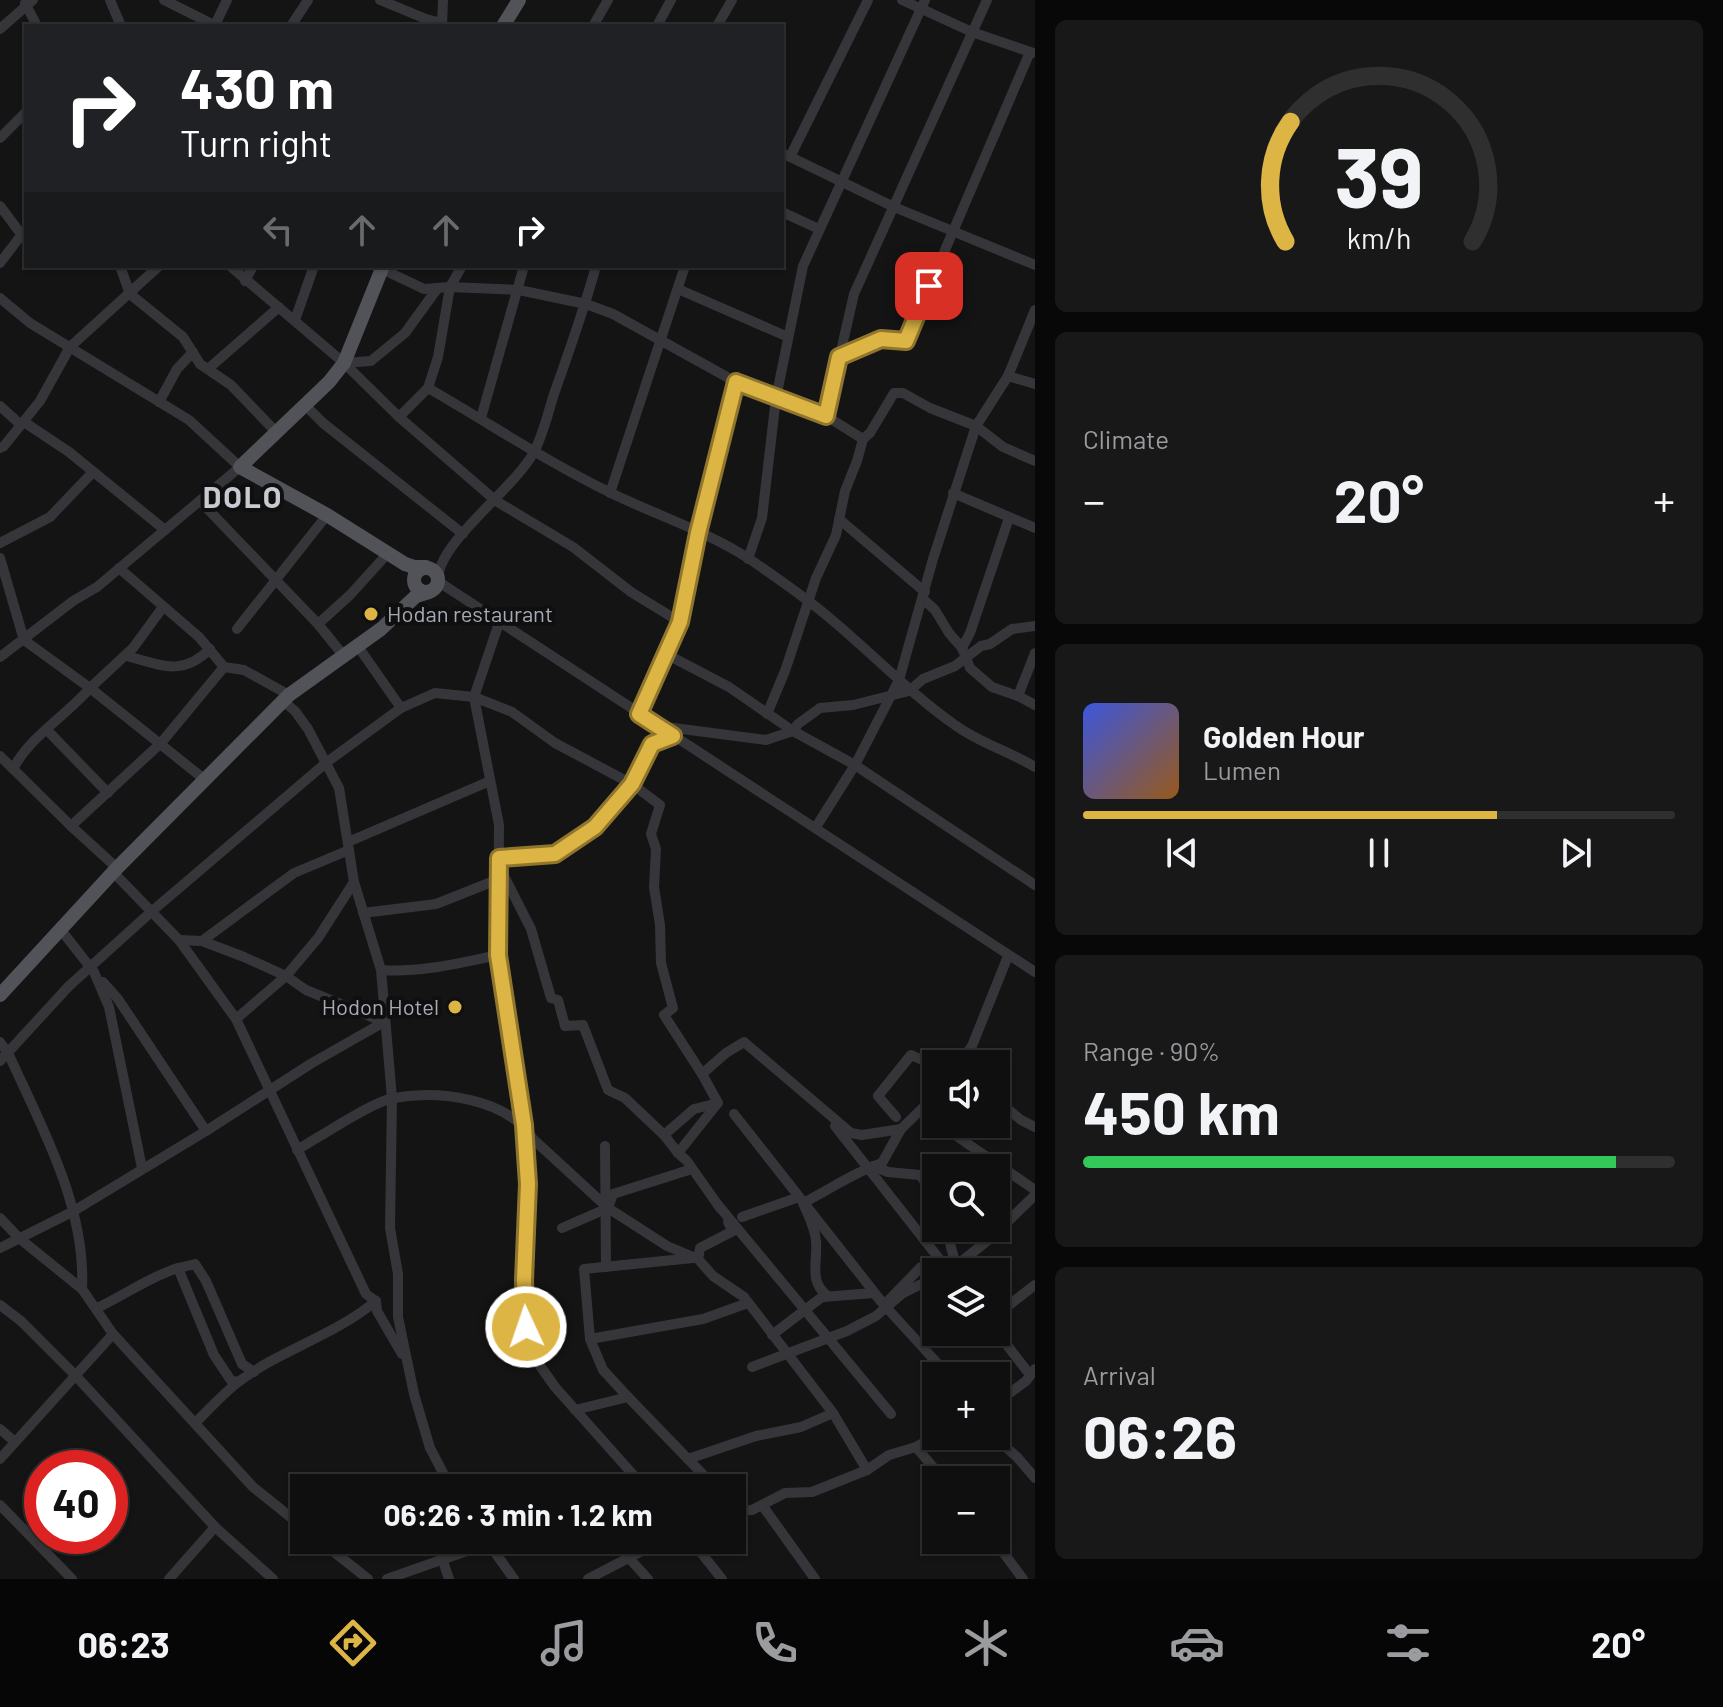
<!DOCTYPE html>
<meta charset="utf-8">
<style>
:root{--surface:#0f0f10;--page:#181819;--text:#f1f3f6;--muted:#9b9c9f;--line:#2f2f30;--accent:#ddb545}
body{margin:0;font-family:Barlow,sans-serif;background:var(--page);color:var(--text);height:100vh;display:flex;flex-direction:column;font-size:30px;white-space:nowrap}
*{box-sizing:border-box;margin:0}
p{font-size:26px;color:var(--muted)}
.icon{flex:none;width:44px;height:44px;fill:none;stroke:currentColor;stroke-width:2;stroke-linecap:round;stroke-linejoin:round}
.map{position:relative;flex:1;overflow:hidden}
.side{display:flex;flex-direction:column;gap:20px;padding:20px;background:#080809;width:688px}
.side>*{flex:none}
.hud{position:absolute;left:24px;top:24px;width:760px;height:244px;border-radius:0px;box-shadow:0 2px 6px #0004,0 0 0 2px var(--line);background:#202124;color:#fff;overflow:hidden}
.tools{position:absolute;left:922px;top:1050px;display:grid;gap:16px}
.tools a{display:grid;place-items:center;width:88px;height:88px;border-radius:0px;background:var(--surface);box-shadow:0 2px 6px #0004,0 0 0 2px var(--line);font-size:40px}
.speed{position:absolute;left:24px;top:1450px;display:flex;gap:16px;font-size:40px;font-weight:700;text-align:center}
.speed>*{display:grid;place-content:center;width:104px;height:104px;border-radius:50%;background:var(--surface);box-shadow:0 2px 6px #0004,0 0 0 2px var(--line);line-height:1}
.speed .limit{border:12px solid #d22;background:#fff;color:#111}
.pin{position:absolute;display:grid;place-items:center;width:68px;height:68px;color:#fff;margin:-34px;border-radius:16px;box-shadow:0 4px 12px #0006}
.me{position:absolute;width:88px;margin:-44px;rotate:357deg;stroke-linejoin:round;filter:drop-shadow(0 0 6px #0008)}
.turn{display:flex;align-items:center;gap:28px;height:168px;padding:0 24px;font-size:36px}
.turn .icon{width:104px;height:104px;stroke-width:2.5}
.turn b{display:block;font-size:56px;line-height:68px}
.lanes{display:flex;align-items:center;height:76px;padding:0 24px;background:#0003;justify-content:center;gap:40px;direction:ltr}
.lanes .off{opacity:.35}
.big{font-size:60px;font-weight:700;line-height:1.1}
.side .tile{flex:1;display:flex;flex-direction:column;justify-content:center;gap:12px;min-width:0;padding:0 28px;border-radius:12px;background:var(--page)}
.side .dial{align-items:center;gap:0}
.dial svg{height:208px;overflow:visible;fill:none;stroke:var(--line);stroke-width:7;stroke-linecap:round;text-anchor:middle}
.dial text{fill:var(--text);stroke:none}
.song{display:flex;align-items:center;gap:24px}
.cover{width:96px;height:96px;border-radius:12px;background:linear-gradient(135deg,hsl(230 70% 55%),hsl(30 70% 35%))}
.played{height:8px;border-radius:4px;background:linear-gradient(90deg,var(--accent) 70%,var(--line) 70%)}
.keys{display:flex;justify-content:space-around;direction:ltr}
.heat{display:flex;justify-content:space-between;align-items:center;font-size:44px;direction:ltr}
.charge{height:12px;border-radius:6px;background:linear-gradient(90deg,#34c759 90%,var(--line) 0)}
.trip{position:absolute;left:290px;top:1474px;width:456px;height:80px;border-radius:0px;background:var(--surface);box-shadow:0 2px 6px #0004,0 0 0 2px var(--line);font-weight:700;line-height:80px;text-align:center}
.menu{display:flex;height:128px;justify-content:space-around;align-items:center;background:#060606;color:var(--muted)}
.menu .icon{width:56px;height:56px}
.menu .current{color:var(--accent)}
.menu b{font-size:36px;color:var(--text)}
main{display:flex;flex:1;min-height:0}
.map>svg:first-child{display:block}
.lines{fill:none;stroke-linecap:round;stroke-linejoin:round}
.minor{stroke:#36363a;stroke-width:10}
.major{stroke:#525359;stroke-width:14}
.route-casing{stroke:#90762d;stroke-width:20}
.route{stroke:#ddb545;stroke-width:14}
.poi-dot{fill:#ddb545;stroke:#0f0f10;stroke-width:3}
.labels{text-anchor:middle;stroke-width:8;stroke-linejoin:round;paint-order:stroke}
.poi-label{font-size:22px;fill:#a7aab4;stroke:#0f0f10;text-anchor:start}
.district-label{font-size:30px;font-weight:bold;letter-spacing:2px;fill:#c8cad1;stroke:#0f0f10}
</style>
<main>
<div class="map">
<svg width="1035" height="1579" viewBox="0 0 1035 1579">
<rect width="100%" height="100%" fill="#141415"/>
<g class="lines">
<g class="minor">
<path d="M110,0l11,26"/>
<path d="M164,0l52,26"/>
<path d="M380,0l46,19 16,4"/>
<path d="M902,0l70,32 61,21"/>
<path d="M25,3l12,23"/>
<path d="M215,25l12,-25"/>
<path d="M291,26l17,-26"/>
<path d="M442,26l1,-26"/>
<path d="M593,26l15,-26"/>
<path d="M657,26l14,-26"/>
<path d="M717,26l15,-26"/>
<path d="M0,29l33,-29"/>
<path d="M0,138l26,-26"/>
<path d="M782,153l112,54 141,58"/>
<path d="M790,157l78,-157"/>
<path d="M0,206l21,28"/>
<path d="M782,212l37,17"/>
<path d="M0,263l26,-34"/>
<path d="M120,266l10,28 53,43 17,27 31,21 45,47"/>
<path d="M230,266l114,97 55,54 97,84 77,46 58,45 49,30"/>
<path d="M596,266c-12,44 -27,86 -42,128 -6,19 -11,41 -20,58 -20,37 -94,89 -96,126l4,6 593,388"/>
<path d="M382,269l42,20 26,-2 69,3 67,14 27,10 123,68 90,34 37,23 7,-6 24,-40h9l27,15 46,18 27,21 32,14"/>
<path d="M245,281l8,-15"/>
<path d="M678,289l110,48"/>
<path d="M0,298l30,25 159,97 51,47 -143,120 -24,14 -73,56"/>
<path d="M295,320l19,-54"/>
<path d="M839,357l42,-18 25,2 124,-289"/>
<path d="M344,363l27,-2 34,-28 32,-44"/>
<path d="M208,369l71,-62"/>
<path d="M1008,376l27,8"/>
<path d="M428,388c61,35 119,74 183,105 45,22 95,38 137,65 26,18 54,37 78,57 44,36 82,77 129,110 24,18 54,26 80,42"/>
<path d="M159,402l18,-33 16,-17"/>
<path d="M304,404l19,19 140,111"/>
<path d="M0,406l21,19"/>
<path d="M826,416l28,-122 133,-294"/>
<path d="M399,417l29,-29 10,-31 12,-70 12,-21"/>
<path d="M481,418l43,-152"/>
<path d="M24,422l45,30 96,78"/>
<path d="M0,448l4,-2 36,-45 30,-54 89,-81"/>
<path d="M610,493l75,-227"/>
<path d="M953,493l82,35"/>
<path d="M200,501l118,123"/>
<path d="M839,519l86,73"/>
<path d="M0,543l50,-26 43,-45"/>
<path d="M0,558l24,82 66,48 43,-40 30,-41"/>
<path d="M748,559l14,-41 14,-120 27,-132 122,-266"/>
<path d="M119,568l80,69 25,30 20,3 45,25"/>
<path d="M923,599l12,11 14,23 13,15 8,20 22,19 26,9 17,9"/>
<path d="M499,623l-25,74 25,128 -1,130 26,170 4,59 -4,96 2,47 10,33 19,27 90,101"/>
<path d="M237,629l90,-114"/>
<path d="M357,645l44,63"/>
<path d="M962,648l8,-15 39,-115"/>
<path d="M666,654l63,33 64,44 5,-7 22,-16 33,-3 56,-14 14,-12 32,-13 26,-20 9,-2 22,-15 23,-3"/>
<path d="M343,655l-25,-31 32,-29 39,-43"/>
<path d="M127,656c33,9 55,21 83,-7"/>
<path d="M1018,696l17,-43"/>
<path d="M283,701l12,10 13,18 31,59 15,94 27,88 11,128 -2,130 8,46v43l16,77 16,54 21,40"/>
<path d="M639,714l41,-92 18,-89 38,-151"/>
<path d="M767,714l18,-43 31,-93 20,-43 9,-44 12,-30 6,-22"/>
<path d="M659,726l107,14 27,-9 62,34 180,120"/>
<path d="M47,730l61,63"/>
<path d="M673,736l-21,8 -20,40 28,21 -9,29 5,15 -2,38 6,38 1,38 12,45 -9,7 38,59 24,-21 18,-11 107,91 11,2 39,-6"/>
<path d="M0,756l71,70 46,42"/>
<path d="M13,769c17,-33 53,-53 77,-81l114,91"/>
<path d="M71,826l90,-83 63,-76"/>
<path d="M816,827l39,-62 44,-85 34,-121 43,-133 32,-50 27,-66"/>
<path d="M348,842l142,-61"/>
<path d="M500,868l31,61 20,69 7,2 7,26 18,-1 25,65 17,8 39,37 30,-26 24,-6 -16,-29"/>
<path d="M114,873l65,67 57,79 130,275 10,7 1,10 25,43"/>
<path d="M363,913l73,-9 63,-25"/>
<path d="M61,930l33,42 15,35 33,161"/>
<path d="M179,940l23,1 42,16 42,19 20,14 78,32"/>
<path d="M202,941l92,-68 55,-23"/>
<path d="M381,970c39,3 78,-7 117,-15"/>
<path d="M103,982l15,17 88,132"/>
<path d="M236,1019l50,-43 32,-38 36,-56"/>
<path d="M0,1042l9,13c33,73 77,151 73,234"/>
<path d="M0,1061l69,-75 82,-74 176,-150 74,-54 34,-15 39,4 38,15 43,31 77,41 -37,43 -40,27 -56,4"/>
<path d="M959,1064l13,-18 36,-90"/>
<path d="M717,1104l-39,49 9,8 33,47"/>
<path d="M1004,1106l17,14 14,7"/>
<path d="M923,1113l13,9"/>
<path d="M734,1114l151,192 64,70"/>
<path d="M896,1117l-18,-21 33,-41 25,11"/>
<path d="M939,1124l96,66"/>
<path d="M835,1126l113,144"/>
<path d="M664,1135l14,18"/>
<path d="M605,1146l1,121"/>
<path d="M297,1150c21,-12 76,-49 97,-52 45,-8 113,0 139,41l75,69 59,38 31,13 15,17 31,21 89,116 34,57 22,-15 27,-8 28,33"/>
<path d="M873,1166l15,6 32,3 16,22"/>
<path d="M718,1205l173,209"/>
<path d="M742,1217l57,-20"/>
<path d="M0,1218l19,20 63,51 31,45 140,153 51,41"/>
<path d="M562,1228l46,-20 5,-14 79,-25"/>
<path d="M946,1228l10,38 -2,1"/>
<path d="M0,1248l72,-36 134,-81 106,-68 72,-41"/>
<path d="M698,1259l2,-11 33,-17 -5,-9"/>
<path d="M178,1268l17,-4 11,17 36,83 12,8"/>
<path d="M824,1297l4,-1c-20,-14 -10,-34 -12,-55 -1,-14 -8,-26 -13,-38 26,-13 51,-31 79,-40l19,-34 35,-34"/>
<path d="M0,1305l21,16 54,54 140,152 58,52"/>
<path d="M97,1308c28,-13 52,-31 81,-40l36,87 18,27 7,-1"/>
<path d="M996,1315l39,-30"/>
<path d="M996,1331l31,40"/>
<path d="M772,1335l50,-38 52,-4 10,12 37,-38 35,-1 37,-30 42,-41"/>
<path d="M590,1339l113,-20 45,-16"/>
<path d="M752,1367l95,-36 29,-15 27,-23 33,-16"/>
<path d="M628,1397l-25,-27 -13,-31 -6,-70 109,-11"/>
<path d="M996,1403l30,-22 9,-12"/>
<path d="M575,1410l53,-13 88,91"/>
<path d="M195,1423c15,-14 29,-31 46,-43 42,-31 94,-45 135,-79"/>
<path d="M0,1429l15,13"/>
<path d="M993,1436l24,21 18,21"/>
<path d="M916,1447l20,-11"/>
<path d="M0,1459l113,-125"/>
<path d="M688,1459l68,-23 45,-9 32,-14"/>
<path d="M0,1505l72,74"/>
<path d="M762,1505l53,74"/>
<path d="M732,1511l20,-1 33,-17 27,-1 55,-22"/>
<path d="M319,1540l49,39"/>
<path d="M486,1540l28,39"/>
<path d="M691,1540l31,39"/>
<path d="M994,1540l29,39"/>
<path d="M442,1558l7,21"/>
<path d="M629,1558l19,21"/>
<path d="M169,1579l46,-52"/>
<path d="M387,1579l111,-39"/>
<path d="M588,1579l75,-39"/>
</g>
<g class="major">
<path d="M503,26l16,-26"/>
<path d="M383,266l-39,97 -15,19 -89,85 87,48 78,49 9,3h12"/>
<circle cx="426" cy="580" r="12"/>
<path d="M0,995l117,-127 172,-173 92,-66 35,-33 13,-4"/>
</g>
</g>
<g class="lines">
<defs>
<path id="route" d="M526,1327l-2,-47 4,-96 -4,-59 -26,-170 1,-97 56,-4 40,-27 37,-43 20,-40 21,-8 -34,-22 41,-92 18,-89 38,-151 90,34 13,-59 42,-18 25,2 23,-55"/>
</defs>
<use href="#route" class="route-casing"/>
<use href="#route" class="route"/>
</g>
<g class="poi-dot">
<circle cx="371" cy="614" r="8"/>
<circle cx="455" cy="1007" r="8"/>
</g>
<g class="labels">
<g class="poi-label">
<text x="387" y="622">Hodan restaurant</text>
<text x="439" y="1015" text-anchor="end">Hodon Hotel</text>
</g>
<g class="district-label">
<text x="243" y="508">DOLO</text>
</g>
</g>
</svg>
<div class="tools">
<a><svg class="icon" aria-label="sound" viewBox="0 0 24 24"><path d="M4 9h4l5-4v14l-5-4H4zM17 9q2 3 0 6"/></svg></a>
<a><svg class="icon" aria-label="search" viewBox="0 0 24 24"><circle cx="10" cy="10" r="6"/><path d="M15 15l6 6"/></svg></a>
<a><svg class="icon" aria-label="layers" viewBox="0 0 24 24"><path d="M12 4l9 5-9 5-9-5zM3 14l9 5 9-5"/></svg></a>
<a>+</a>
<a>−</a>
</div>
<div class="speed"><div class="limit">40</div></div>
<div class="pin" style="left:929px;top:286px;background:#d93025"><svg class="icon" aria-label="arrive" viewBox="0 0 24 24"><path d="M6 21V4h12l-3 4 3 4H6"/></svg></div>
<svg class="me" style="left:526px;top:1327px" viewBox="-20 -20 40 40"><circle r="17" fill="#ddb545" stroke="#fff" stroke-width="3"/><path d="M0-11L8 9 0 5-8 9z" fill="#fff"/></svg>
<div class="trip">06:26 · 3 min · 1.2 km</div>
<div class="hud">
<div class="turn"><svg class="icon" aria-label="right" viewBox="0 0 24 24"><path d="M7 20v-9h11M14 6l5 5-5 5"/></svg><div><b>430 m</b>Turn right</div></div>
<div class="lanes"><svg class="icon off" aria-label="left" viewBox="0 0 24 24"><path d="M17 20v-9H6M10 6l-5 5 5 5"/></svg><svg class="icon off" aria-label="ahead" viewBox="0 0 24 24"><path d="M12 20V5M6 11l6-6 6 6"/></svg><svg class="icon off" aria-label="ahead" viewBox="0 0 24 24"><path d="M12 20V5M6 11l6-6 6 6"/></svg><svg class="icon" aria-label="right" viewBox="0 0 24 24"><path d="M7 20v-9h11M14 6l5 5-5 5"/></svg></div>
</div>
</div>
<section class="side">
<div class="tile dial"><svg viewBox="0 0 100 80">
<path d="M14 69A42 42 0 1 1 86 69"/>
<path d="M14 69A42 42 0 0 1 16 23" stroke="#ddb545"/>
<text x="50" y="56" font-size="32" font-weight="700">39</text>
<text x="50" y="72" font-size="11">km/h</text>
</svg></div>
<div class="tile"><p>Climate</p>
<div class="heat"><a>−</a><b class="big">20°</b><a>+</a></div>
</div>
<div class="tile">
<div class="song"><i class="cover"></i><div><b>Golden Hour</b><p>Lumen</p></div></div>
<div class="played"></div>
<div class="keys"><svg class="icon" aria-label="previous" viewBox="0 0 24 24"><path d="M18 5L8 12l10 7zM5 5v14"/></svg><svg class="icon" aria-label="pause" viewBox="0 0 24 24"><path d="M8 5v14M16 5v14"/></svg><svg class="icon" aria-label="next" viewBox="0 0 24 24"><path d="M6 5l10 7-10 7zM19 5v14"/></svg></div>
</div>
<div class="tile"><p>Range · 90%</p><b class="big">450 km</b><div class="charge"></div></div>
<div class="tile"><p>Arrival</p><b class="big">06:26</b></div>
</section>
</main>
<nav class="menu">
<b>06:23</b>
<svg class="icon current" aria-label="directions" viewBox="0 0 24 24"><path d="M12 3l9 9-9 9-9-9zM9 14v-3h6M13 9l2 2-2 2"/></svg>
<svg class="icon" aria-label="music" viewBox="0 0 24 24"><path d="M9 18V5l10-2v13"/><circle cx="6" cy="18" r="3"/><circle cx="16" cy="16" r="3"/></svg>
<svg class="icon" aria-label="phone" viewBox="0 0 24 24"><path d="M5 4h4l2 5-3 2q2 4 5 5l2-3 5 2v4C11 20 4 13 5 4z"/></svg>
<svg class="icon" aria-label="climate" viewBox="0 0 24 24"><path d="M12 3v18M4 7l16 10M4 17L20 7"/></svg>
<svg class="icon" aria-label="car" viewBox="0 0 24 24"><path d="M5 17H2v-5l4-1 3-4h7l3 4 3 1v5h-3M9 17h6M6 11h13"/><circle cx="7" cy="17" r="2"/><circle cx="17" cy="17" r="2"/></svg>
<svg class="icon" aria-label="filters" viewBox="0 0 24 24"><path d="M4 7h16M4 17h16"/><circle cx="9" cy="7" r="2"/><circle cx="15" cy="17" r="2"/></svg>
<b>20°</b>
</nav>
